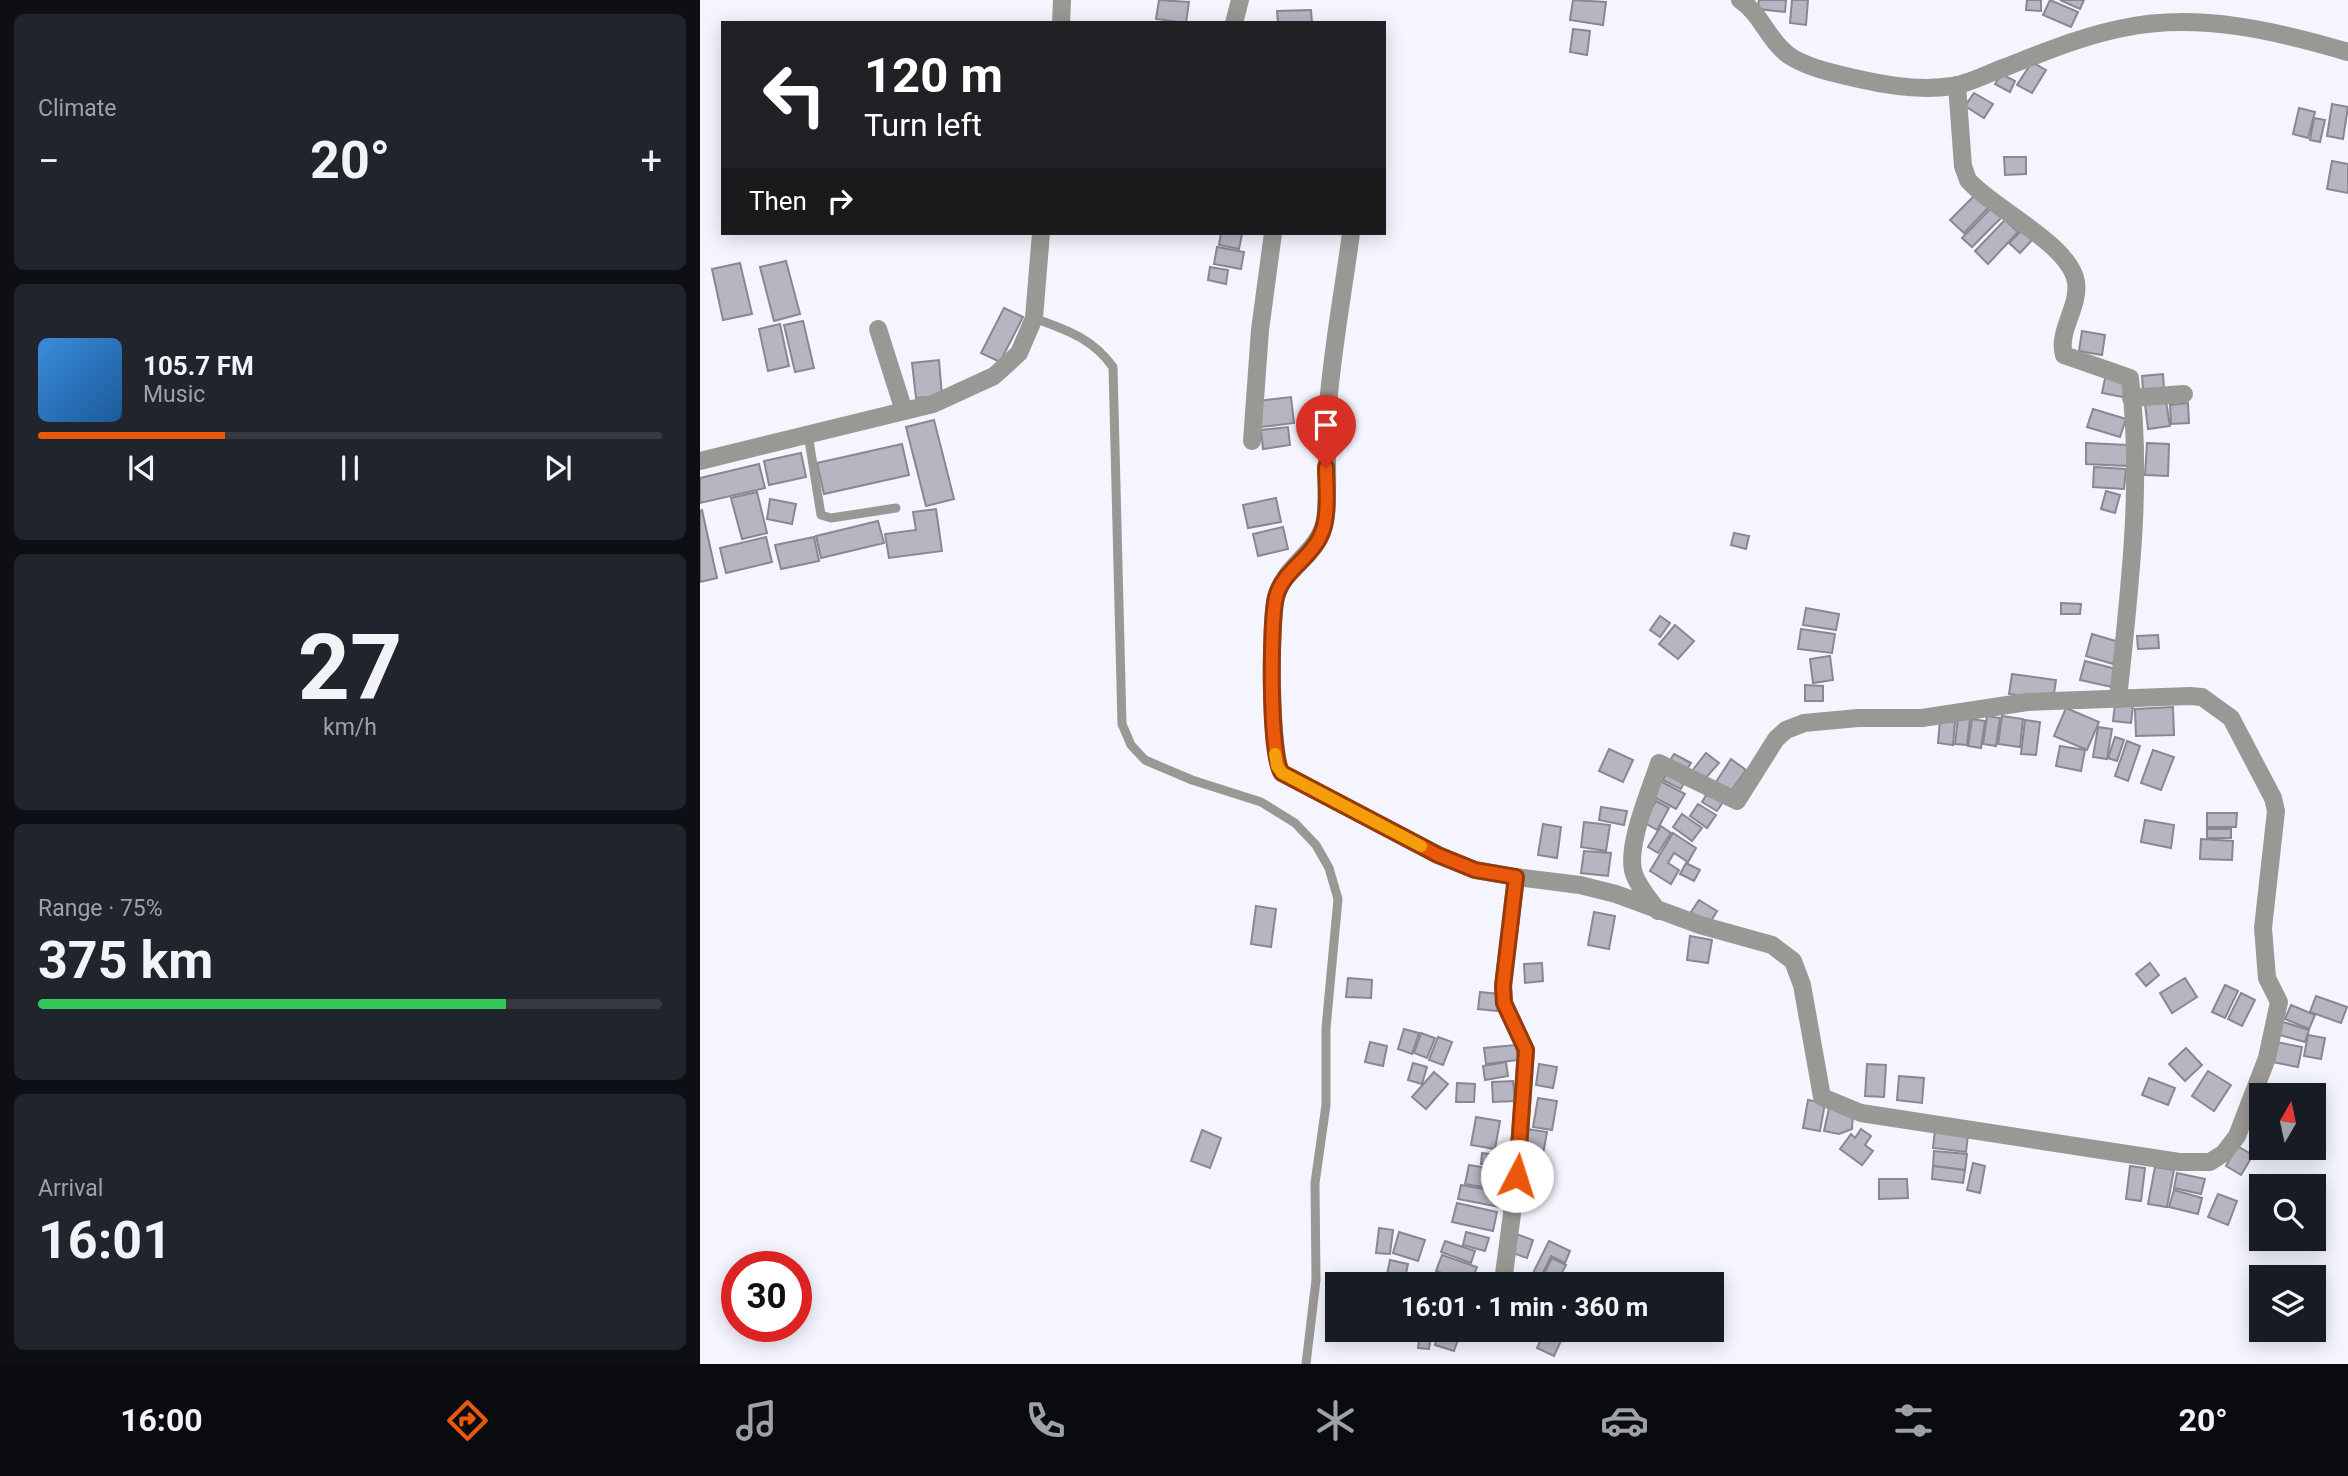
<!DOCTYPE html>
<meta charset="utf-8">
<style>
:root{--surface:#171b24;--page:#20242c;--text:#f1f3f6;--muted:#9ea1a6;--line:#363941;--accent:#ea580c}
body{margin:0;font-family:Roboto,sans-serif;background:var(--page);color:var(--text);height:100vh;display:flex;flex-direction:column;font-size:26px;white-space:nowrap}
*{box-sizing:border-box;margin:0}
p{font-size:23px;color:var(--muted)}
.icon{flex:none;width:38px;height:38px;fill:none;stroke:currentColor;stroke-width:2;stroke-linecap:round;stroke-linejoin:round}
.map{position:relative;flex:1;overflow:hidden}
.details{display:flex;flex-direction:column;gap:14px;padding:14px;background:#0d0f14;width:700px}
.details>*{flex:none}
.hud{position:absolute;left:21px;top:21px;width:665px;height:214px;border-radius:0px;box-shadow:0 4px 18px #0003;background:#202124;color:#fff;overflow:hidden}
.needle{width:46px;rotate:9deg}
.controls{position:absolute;left:1549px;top:1083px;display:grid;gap:14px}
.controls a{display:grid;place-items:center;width:77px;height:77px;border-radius:0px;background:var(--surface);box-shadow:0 4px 18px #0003;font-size:35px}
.speed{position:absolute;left:21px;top:1251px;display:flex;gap:14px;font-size:35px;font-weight:700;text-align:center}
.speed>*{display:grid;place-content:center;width:91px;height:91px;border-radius:50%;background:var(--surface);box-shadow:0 4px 18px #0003;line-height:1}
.speed .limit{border:10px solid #d22;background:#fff;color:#111}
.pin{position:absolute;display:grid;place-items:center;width:60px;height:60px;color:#fff;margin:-72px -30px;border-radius:50% 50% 50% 0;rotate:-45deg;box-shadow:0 0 7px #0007}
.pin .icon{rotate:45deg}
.me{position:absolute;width:77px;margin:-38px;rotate:5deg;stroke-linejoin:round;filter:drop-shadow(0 0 5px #0008)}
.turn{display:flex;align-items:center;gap:24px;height:147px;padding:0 28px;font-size:32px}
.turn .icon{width:91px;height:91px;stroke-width:2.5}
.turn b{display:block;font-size:49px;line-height:60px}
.then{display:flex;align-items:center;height:66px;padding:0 28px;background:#0003;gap:14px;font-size:26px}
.big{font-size:52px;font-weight:700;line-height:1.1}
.details .widget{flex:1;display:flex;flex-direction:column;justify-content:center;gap:10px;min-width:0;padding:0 24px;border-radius:10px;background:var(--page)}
.details .dial{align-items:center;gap:0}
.dial b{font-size:91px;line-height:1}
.song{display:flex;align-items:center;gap:21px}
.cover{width:84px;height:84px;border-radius:10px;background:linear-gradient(135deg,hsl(210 70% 55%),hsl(210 70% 35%))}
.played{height:7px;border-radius:4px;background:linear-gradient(90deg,var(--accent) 30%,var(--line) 30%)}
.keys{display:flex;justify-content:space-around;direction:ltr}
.heat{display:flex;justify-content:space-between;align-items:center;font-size:38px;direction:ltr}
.charge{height:10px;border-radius:5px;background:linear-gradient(90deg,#34c759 75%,var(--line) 0)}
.trip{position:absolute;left:625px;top:1272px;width:399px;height:70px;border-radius:0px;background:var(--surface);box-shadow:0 4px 18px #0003;font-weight:700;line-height:70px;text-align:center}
.menu{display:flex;height:112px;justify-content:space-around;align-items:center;background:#090b0e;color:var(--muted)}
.menu .icon{width:49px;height:49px}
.menu .current{color:var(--accent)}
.menu b{font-size:32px;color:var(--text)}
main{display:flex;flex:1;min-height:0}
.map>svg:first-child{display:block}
.building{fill:#b6b5c1;stroke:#888792;stroke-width:2}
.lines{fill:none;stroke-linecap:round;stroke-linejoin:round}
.service{stroke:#9a9894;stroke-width:9}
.minor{stroke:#9a9894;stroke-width:18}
.route-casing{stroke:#983908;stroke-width:18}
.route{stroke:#ea580c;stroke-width:12}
.slow{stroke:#f59e0b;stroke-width:12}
</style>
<main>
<section class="details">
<div class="widget"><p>Climate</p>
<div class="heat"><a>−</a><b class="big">20°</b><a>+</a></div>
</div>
<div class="widget">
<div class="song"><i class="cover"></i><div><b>105.7 FM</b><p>Music</p></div></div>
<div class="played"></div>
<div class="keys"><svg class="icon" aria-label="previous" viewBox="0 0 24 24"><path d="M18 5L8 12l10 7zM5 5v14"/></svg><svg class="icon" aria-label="pause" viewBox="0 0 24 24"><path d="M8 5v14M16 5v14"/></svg><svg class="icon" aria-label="next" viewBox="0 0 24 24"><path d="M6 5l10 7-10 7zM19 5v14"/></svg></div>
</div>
<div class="widget dial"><b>27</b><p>km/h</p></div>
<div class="widget"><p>Range · 75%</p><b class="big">375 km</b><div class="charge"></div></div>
<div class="widget"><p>Arrival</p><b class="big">16:01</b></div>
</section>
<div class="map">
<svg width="1648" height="1364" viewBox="0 0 1648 1364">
<rect width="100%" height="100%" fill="#f4f5fe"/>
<g class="building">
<path d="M459,0l30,2 -3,21 -30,-4z"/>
<path d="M873,0l33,2 -3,23 -33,-5z"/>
<path d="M1059,0h27l-1,12 -27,-3z"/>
<path d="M1092,0h16l-2,25 -16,-2z"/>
<path d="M1327,0h14v11l-15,-1z"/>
<path d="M1350,0l28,12 -7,15 -28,-12z"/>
<path d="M1360,0h24l-4,9z"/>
<path d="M611,10l1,13h-34l-1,-12z"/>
<path d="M873,29l17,2 -3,24 -17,-3z"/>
<path d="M1332,62l14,8 -14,23 -15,-8z"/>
<path d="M1301,74l14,7 -5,11 -15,-8z"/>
<path d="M1274,93l19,11 -9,14 -19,-12z"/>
<path d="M1632,104l16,3 -5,32 -16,-3z"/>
<path d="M1599,108l16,4 -7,26 -15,-4z"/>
<path d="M1614,118l11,2 -5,22 -10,-2z"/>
<path d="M1304,157h22v17l-21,1z"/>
<path d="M1632,161l16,3v29l-21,-4z"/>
<path d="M1276,194l13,13 -25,26 -14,-13z"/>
<path d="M1293,206l10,10 -31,31 -10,-9z"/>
<path d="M1305,220l13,12 -30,32 -13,-13z"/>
<path d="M1324,228l10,10 -14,15 -11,-10z"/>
<path d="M521,233l21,1 -3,15 -20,-4z"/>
<path d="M517,247l27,5 -3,17 -27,-5z"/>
<path d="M86,261l14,53 -26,7 -14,-54z"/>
<path d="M40,263l12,51 -29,6 -11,-51z"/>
<path d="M510,267l18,3 -2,14 -18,-4z"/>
<path d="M304,308l19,9 -23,45 -19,-9z"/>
<path d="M103,321l11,47 -19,4 -11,-47z"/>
<path d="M80,324l9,42 -21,5 -9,-42z"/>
<path d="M1382,331l23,4 -3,20 -23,-4z"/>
<path d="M239,360l3,36 -26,2 -4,-35z"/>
<path d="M1406,374l21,4 -4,19 -21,-4z"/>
<path d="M1463,374l1,15 -21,2 -1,-15z"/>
<path d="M591,397l3,26 -33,4 -3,-26z"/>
<path d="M1466,401l4,25 -22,3 -3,-25z"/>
<path d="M1488,403l1,20 -18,1 -1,-19z"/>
<path d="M1393,409l33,10 -6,18 -33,-10z"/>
<path d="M234,420l20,79 -28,7 -20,-79z"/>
<path d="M588,427l2,18 -27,4 -2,-19z"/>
<path d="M1386,443l42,2 -1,21 -41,-2z"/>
<path d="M1447,443l22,1 -1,32 -23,-1z"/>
<path d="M202,444l7,31 -85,19 -7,-31z"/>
<path d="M101,453l5,24 -37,8 -5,-24z"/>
<path d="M59,464l6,24 -65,15v-25z"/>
<path d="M1394,467l32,2 -2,20 -31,-2z"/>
<path d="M1406,491l14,4 -5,18 -14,-4z"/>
<path d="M57,492l10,41 -25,6 -11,-41z"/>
<path d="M576,498l5,24 -33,6 -5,-23z"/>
<path d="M70,499l26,5 -4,20 -25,-5z"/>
<path d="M236,509l6,42 -53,7 -4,-24 31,-4 -3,-18z"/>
<path d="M2,510l15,68 -17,4v-71z"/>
<path d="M178,521l6,22 -63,15 -5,-22z"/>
<path d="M583,527l5,22 -30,7 -5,-22z"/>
<path d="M1034,533l15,3 -3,13 -15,-4z"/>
<path d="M66,537l6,25 -46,11 -6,-25z"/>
<path d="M114,537l5,24 -38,8 -6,-24z"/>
<path d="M1361,603l20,1 -1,10h-19z"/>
<path d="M1106,608l33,6 -3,16 -33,-5z"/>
<path d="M960,616l10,7 -10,14 -10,-7z"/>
<path d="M975,625l19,16 -16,18 -19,-15z"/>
<path d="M1101,629l34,5 -3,19 -34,-4z"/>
<path d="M1392,634l27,8 -6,22 -27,-8z"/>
<path d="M1458,635l1,13 -21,1 -1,-13z"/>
<path d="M1130,656l3,24 -20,3 -3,-24z"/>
<path d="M1385,661l31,8 -4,18 -32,-7z"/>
<path d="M1312,674l44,6 -3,20 -44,-6z"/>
<path d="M1105,685l18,1v15h-18z"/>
<path d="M1415,704l18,2 -2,17 -18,-2z"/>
<path d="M1473,707l1,28 -38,1 -1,-27z"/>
<path d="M1366,708l33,14 -12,28 -33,-14z"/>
<path d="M1287,716l13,2 -4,28 -13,-2z"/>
<path d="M1302,716l21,3 -3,28 -22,-3z"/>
<path d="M1258,718l12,1 -3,26 -12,-1z"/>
<path d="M1272,719l13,2 -4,27 -13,-2z"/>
<path d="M1240,720l15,2 -2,23 -15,-2z"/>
<path d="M1325,720l15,2 -4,33 -15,-1z"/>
<path d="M1398,727l14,2 -5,30 -14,-2z"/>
<path d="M1415,737l9,3 -7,21 -9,-3z"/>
<path d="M1427,741l13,5 -12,35 -13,-5z"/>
<path d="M1360,746l25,4 -4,21 -25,-5z"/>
<path d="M909,749l24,11 -10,22 -24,-11z"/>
<path d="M1453,750l21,7 -13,33 -20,-7z"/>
<path d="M1006,753l13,10 -15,17 -12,-9z"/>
<path d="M974,754l17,9 -5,8 -17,-9z"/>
<path d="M1031,759l15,11 -18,25 -14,-10z"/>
<path d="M968,770l18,9 -5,10 -18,-9z"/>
<path d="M960,781l25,13 -9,15 -24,-13z"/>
<path d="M1008,792l15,10 -6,9 -15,-9z"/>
<path d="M956,801l13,7 -12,22 -14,-8z"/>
<path d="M998,804l18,11 -9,13 -17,-12z"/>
<path d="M901,807l26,4 -3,14 -25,-5z"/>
<path d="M1507,813h30l-1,14h-29z"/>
<path d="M982,814l20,14 -10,13 -19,-14z"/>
<path d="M1445,820l29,5 -3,23 -30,-6z"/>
<path d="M884,822l26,3 -4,26 -25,-4z"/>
<path d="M843,824l18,3 -4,31 -19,-3z"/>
<path d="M961,826l10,7 -13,20 -10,-6z"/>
<rect x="1507" y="829" width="24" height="9"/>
<path d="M973,833l23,15 -8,14 -14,-9 -6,10 11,7 -8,14 -21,-13z"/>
<path d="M1501,839l32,2 -1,19 -32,-1z"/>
<path d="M884,851l27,2 -3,23 -27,-3z"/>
<path d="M986,863l14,7 -6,11 -14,-7z"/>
<path d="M999,900l18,11 -8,13 -18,-12z"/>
<path d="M556,906l20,3 -5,38 -20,-3z"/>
<path d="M894,912l21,4 -6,33 -21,-4z"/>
<path d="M990,936l22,4 -4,23 -21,-3z"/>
<path d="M842,963l1,18 -18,2 -1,-19z"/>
<path d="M1450,963l9,12 -13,11 -10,-12z"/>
<path d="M648,978l24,2 -1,18 -25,-1z"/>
<path d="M1485,978l12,19 -25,16 -12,-20z"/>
<path d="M1525,985l13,6 -13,27 -13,-6z"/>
<path d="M780,992l19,2 -2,17 -19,-2z"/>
<path d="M1541,993l14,7 -13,26 -14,-7z"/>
<path d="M1616,996l31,11 -6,16 -31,-11z"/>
<path d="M1591,1005l24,10 -6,14 -24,-10z"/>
<path d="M1580,1021l29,9 -4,12 -29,-8z"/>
<path d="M704,1029l15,4 -7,21 -14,-5z"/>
<path d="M721,1033l14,5 -8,20 -13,-5z"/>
<path d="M1608,1035l17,3 -4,21 -17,-3z"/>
<path d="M738,1037l14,5 -9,23 -14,-5z"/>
<path d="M670,1042l17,4 -4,20 -18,-4z"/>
<path d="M1576,1042l26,5 -4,20 -26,-5z"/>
<path d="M816,1045l2,15 -32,4 -2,-16z"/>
<path d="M1486,1048l16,17 -17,16 -16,-17z"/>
<path d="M806,1062l2,14 -23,4 -2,-14z"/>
<path d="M713,1063l14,4 -5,17 -14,-4z"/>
<path d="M839,1064l18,3 -4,21 -17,-3z"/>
<path d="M1167,1064l19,1 -2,32 -19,-1z"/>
<path d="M1508,1071l23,14 -17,26 -22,-15z"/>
<path d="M734,1072l14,12 -22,25 -14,-12z"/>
<path d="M1199,1076l25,2 -2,25 -25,-3z"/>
<path d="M1449,1078l26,10 -7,17 -26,-10z"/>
<path d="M813,1081l2,20 -22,1 -1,-20z"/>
<path d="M757,1083l18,1 -1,18h-18z"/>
<path d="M838,1098l19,3 -5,29 -19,-3z"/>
<path d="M1108,1100l17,3 -5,28 -17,-3z"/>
<path d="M1129,1108l24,6 -1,15 -13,5 -15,-3z"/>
<path d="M776,1117l24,4 -5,28 -24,-4z"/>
<path d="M827,1129l20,3 -4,22 -20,-4z"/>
<path d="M1161,1129l10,7 -6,9 8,6 -11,14 -22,-16 11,-15 4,4z"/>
<path d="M502,1130l19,8 -11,30 -19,-7z"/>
<path d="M1235,1130l33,5 -2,17 -33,-4z"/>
<path d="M1537,1146l16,9 -12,20 -15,-9z"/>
<path d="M1234,1151l33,3 -2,16 -32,-4z"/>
<path d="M782,1153l22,3 -1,11 -22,-3z"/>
<path d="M1273,1163l12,3 -5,27 -13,-3z"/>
<path d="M769,1165l30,5 -4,19 -30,-5z"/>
<path d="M1233,1166l32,4 -2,13 -31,-4z"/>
<path d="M1430,1166l15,2 -4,33 -15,-2z"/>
<path d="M1455,1167l19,3 -7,37 -19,-3z"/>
<path d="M1477,1173l28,6 -4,15 -27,-6z"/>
<path d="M1179,1179h28l1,19 -29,1z"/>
<path d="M761,1185l41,7 -2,15 -42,-8z"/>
<path d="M1474,1190l28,8 -4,16 -29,-7z"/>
<path d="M1518,1194l19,7 -9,24 -20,-8z"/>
<path d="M757,1203l40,9 -4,19 -41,-9z"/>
<path d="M679,1228l14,2 -3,24 -14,-1z"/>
<path d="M699,1232l26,8 -7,21 -25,-8z"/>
<path d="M766,1232l23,6 -4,13 -22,-6z"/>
<path d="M816,1234l17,6 -6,18 -17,-6z"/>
<path d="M745,1241l30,10 -4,12 -30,-11z"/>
<path d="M849,1241l21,10 -5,12 -14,-7 -13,27 -8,-4z"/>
<path d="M742,1255l35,12 -6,16 -35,-12z"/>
<path d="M852,1258l14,7 -10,19h-17z"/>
<path d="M690,1260l18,4 -4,19 -18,-4z"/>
<path d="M868,1273l18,8 -2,3h-22z"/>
<path d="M737,1277l26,7h-28z"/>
<path d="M720,1330h12l-3,19 -11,-1z"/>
<path d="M845,1330h21l-12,26 -17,-8z"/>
<path d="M739,1331l20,6 -5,14 -19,-6z"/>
</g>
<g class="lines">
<g class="service">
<path d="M334,318c33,12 58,20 79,49l9,357 9,21 14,15 47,20 69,22 34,21 21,22 13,23 9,31 -12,129v77l-11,78 1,97 -10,84"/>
<path d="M108,434l13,81 10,3 65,-10"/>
</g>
<g class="minor">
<path d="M1040,0c22,14 30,45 53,58 19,11 44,16 66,21 30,7 63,12 94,7 17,-3 34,-12 50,-18 39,-15 79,-32 120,-40 75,-16 154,3 225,24"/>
<path d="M361,23l1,-23"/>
<path d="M534,23l6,-23"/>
<path d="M1257,85l6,81 5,14c25,29 102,64 108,102 4,24 -19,50 -12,73l66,23c13,106 -1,216 -12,321"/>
<path d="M651,233c-8,61 -20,123 -24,185 -2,33 3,69 -2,102 -6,32 -39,44 -48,74 -8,22 -7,164 5,179l156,82 37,15 41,7 -13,109 1,17 22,47 -9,126 -14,106"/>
<path d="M178,329l26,82"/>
<path d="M1431,398l53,-4"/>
<path d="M552,441l8,-111 13,-97"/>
<path d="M0,461l233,-57 61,-28 25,-23 15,-35 7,-85"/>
<path d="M816,877l64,8 36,9 84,31 72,20 21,16 9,24 20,112 39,16 318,49h31l14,-9 13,-17 30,-78 12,-56 -12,-24 -4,-50 13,-117 -3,-13 -42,-80 -29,-21 -12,-1 -163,6 -105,16h-64l-54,5 -18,7 -10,9 -39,62 -78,-38c-9,28 -34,85 -25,111 5,14 16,26 24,37"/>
</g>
</g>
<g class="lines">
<defs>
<path id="route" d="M626,467c0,21 4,51 -6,70 -11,23 -37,34 -44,60 -6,24 -7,160 6,176l156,82 37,15 41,7 -13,109 1,17 22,47 -9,126"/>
</defs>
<use href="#route" class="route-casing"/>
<use href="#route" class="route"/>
<path class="slow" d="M575,754l2,12 5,7 139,73"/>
</g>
</svg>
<div class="controls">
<a><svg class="needle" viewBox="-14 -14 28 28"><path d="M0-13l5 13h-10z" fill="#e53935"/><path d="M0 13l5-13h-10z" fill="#9ea1a6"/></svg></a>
<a><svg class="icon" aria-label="search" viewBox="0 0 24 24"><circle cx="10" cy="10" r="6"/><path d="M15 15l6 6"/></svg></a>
<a><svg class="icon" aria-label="layers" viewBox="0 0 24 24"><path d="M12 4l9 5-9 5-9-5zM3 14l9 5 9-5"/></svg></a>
</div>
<div class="speed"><div class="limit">30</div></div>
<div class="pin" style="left:626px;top:467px;background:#d93025"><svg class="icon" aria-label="arrive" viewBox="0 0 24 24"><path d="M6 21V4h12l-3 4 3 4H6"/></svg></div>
<svg class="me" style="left:817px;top:1176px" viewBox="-20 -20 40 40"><circle r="19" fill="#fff"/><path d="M0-13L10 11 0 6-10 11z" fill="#ea580c"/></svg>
<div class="trip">16:01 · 1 min · 360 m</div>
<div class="hud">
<div class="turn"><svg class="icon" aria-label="left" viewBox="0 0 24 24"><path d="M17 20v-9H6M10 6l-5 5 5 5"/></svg><div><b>120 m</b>Turn left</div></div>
<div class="then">Then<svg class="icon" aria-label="right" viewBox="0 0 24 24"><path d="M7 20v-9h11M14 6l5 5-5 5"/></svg></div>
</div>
</div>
</main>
<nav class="menu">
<b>16:00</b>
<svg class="icon current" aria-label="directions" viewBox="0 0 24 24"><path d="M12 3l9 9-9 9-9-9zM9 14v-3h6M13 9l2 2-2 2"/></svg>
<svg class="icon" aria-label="music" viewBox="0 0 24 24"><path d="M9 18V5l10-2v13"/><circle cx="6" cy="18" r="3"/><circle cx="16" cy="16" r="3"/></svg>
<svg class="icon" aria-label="phone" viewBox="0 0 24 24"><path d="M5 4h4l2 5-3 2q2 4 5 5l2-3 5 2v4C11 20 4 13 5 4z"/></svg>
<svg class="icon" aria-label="climate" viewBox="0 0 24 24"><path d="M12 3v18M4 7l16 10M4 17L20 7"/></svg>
<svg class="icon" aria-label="car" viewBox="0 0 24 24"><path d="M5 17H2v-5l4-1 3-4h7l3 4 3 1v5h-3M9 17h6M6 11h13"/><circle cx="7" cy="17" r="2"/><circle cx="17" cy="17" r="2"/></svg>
<svg class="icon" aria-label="filters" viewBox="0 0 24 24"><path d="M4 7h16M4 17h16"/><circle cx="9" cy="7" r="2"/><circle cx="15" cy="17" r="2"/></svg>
<b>20°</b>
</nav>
